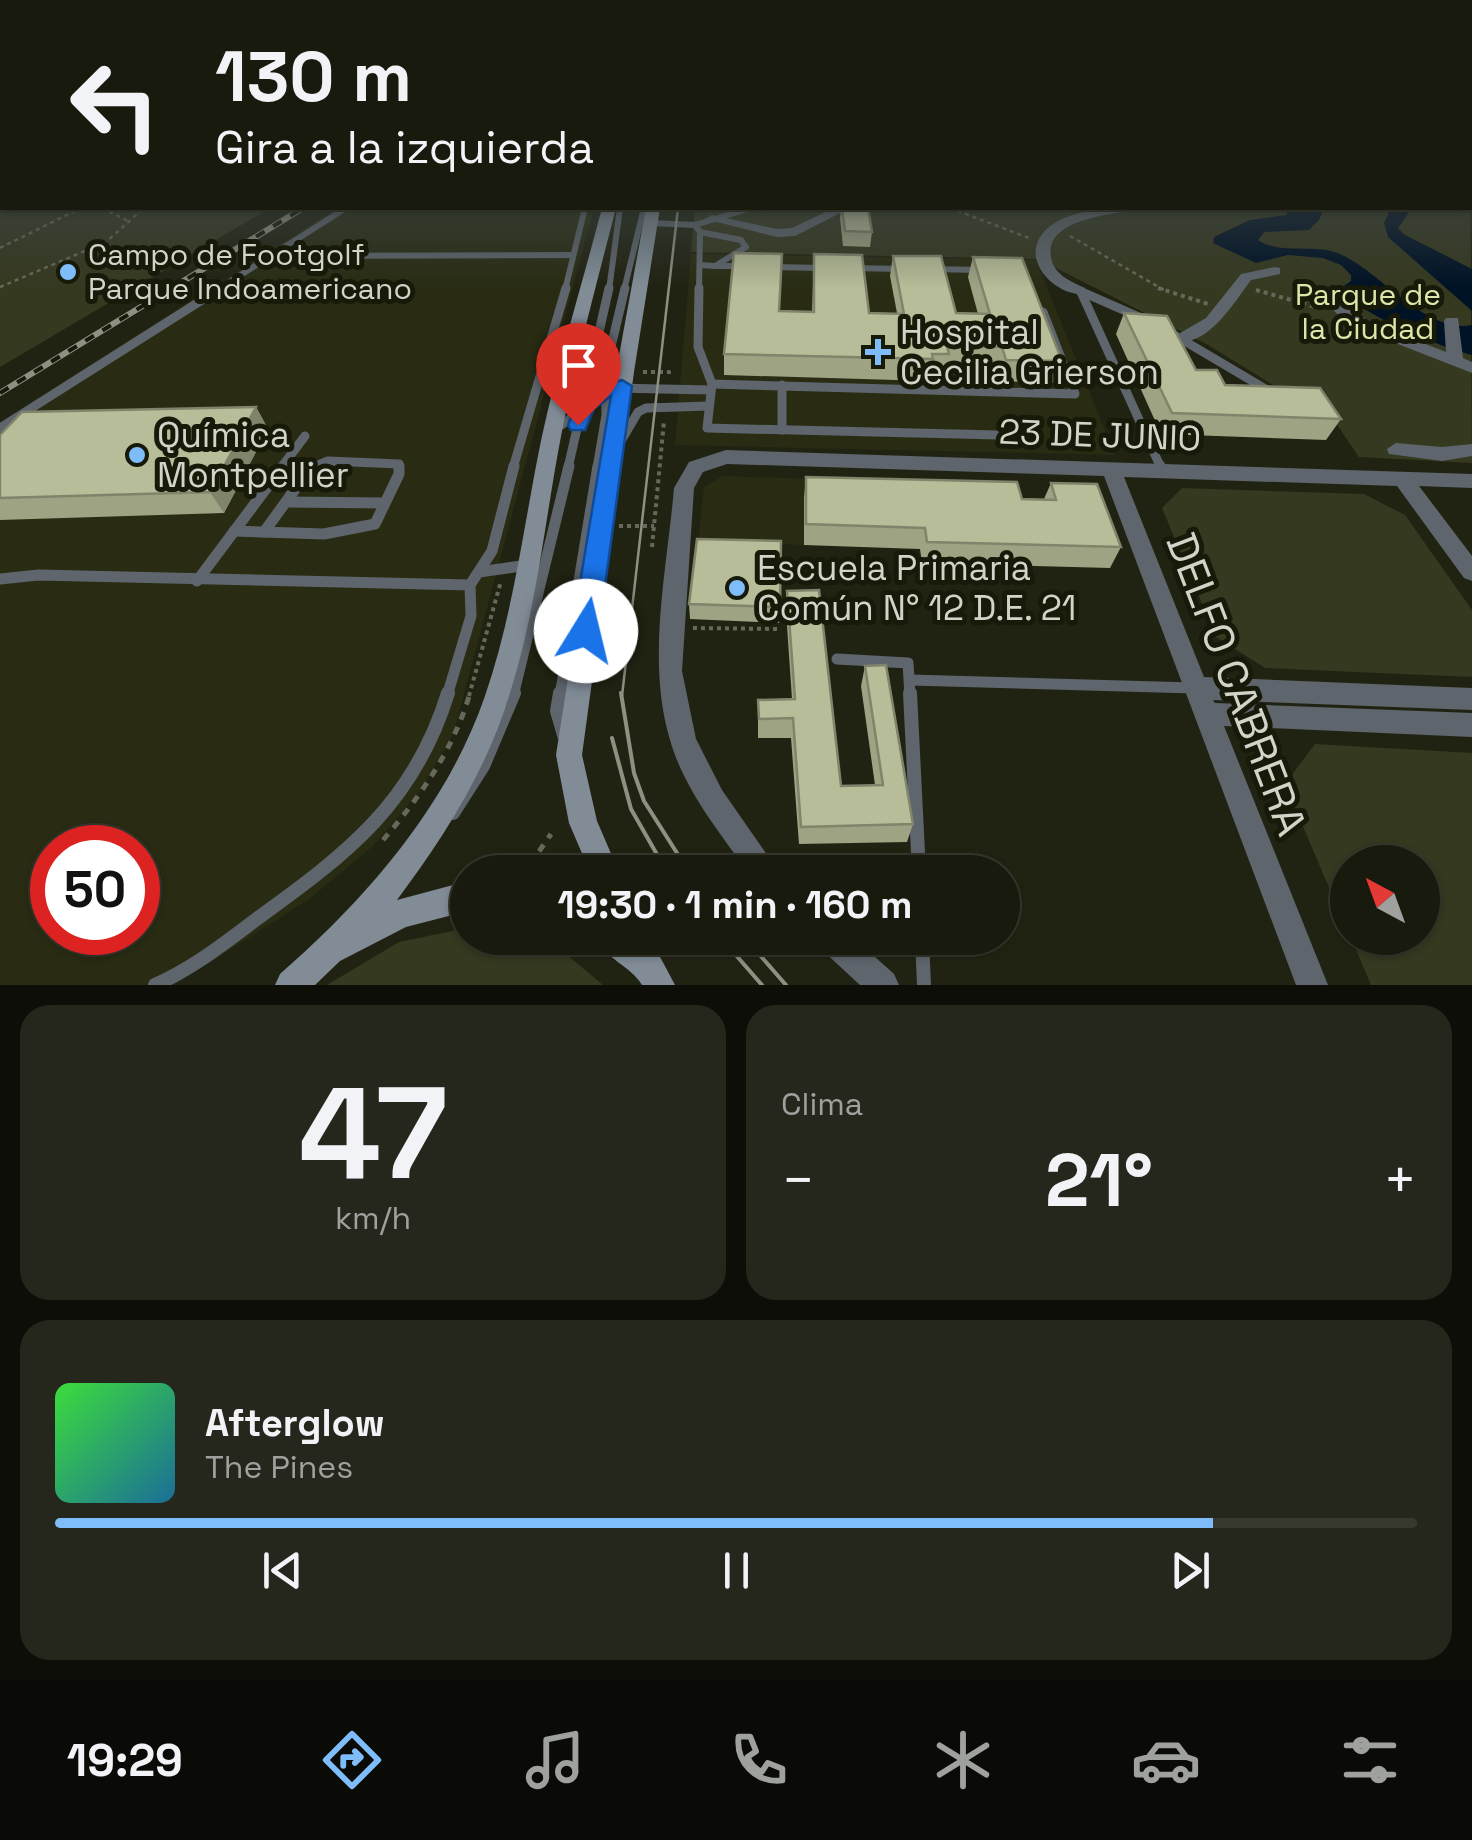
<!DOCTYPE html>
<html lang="es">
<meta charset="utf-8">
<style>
:root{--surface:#191a0e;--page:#26271c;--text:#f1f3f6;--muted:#9fa19e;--line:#37382e;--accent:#7ebdf9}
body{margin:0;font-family:"Space Grotesk",sans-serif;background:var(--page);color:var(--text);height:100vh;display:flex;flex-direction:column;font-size:38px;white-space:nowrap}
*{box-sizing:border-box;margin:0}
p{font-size:32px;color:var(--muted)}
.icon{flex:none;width:55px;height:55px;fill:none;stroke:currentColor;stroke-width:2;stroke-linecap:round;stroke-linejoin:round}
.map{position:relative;height:985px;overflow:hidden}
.details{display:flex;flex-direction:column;gap:20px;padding:20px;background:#0e0e08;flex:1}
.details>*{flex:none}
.banner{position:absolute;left:0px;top:0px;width:1472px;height:210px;box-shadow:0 2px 8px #0004,0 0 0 2px var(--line);background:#191a0e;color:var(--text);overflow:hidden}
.needle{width:65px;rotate:319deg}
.controls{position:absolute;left:1330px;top:845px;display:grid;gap:20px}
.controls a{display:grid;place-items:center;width:110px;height:110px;border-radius:50%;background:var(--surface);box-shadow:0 2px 8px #0004,0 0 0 2px var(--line);font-size:50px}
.speed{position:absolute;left:30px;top:825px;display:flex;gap:20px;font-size:50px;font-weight:700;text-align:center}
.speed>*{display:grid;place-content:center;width:130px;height:130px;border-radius:50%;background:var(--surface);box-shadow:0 2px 8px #0004,0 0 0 2px var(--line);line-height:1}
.speed .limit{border:15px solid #d22;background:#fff;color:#111}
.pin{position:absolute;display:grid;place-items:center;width:85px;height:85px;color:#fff;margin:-102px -42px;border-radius:50% 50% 50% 0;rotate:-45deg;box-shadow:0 0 10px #0007}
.pin .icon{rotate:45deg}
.me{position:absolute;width:110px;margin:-55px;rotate:9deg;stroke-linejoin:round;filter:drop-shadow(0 0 8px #0008)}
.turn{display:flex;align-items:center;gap:35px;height:210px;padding:0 50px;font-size:45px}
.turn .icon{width:130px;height:130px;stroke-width:2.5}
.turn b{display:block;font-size:70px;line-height:85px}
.big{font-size:75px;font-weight:700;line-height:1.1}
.details .tile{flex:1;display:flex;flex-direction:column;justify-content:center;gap:15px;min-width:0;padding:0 35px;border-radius:30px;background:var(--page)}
.details .dial{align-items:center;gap:0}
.dial b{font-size:130px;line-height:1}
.song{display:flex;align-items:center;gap:30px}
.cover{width:120px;height:120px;border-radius:15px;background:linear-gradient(135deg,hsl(120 70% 55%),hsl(200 70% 35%))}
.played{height:10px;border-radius:5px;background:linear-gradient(90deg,var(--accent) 85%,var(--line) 85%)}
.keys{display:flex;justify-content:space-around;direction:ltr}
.heat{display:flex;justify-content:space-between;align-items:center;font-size:55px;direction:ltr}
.details .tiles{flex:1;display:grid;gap:20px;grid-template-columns:1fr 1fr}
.tile:last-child{grid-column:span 2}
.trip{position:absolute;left:450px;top:855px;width:570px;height:100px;border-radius:50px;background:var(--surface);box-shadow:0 2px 8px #0004,0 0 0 2px var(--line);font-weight:700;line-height:100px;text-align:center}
.tabs{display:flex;height:160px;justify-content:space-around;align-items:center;background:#0a0a06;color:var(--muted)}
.tabs .icon{width:70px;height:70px}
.tabs .selected{color:var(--accent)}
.tabs b{font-size:45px;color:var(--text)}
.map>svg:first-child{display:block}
.built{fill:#292c13;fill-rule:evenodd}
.green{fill:#353920}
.water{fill:#001226}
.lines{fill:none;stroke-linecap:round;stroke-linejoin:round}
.path-far2{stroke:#66685a;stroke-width:2.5;stroke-dasharray:4 4;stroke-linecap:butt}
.path-far1{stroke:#66685a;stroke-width:4;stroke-dasharray:4 4;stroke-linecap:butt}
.path{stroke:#66685a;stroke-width:5;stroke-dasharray:8 8;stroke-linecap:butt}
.lane-far3{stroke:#5e656c;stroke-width:6}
.lane-far2{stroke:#5e656c;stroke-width:9}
.lane-far1{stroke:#5e656c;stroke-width:11}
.lane{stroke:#5e656c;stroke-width:14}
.street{fill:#5e656c;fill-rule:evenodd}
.secondary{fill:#818c97;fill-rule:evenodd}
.tram-far1{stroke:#8e9083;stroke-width:2.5}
.tram{stroke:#8e9083;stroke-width:4}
.rail-casing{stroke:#8e9083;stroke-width:6}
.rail{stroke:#181a09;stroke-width:4;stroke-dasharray:10;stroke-linecap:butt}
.wall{fill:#9da383}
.shaded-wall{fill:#80846a}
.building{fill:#b7bd98;stroke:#80846a;stroke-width:2.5}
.route{fill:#1a73e8;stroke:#114b97;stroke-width:2.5}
.poi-dot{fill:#7ebdf9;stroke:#181a09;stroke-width:4}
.labels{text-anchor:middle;stroke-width:10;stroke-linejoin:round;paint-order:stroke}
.far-poi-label{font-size:30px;fill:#d2d4c9;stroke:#181a09;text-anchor:start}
.far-park-label{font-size:30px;fill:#dde6a8;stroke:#181a09}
.poi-label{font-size:35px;fill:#d2d4c9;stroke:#181a09;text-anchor:start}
.street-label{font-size:35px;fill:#d2d4c9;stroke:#181a09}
.near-street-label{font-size:42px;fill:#d2d4c9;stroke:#181a09}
</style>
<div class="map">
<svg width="1472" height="985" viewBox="0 0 1472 985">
<rect width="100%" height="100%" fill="#212312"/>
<g class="built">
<path d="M337,208h257l-141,527 -33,56 -48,56 -64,53 -134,85h-174v-563zM52,848h86v84h-86z"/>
<path d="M691,254l345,6 79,195 -440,-10z"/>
<path d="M723,476l176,6 8,67 -127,-5 -1,79 -89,-4 14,-132z"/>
</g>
<g class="green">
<path d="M0,150l2,58h268l-270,159z"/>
<path d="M1470,150l2,313 -113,-6 -32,-47 -41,-17 -78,-48 -170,-86 -347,-7 4,-44h775z"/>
<path d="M1182,488l182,6 41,21 67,95v67l-207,-9 -49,-31 -54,-129z"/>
<path d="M1315,744l157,9v232h-101l-20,-47h71v-76h-74l-1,68 -62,-146z"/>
<path d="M467,928l1,10h60l26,6 49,41h-276l72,-43z"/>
</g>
<g class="water">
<path d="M1288,208h36l-5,12 -10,10 -45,2 -6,8c24,16 58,2 84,15 38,17 85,79 130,70v30c-29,-7 -119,-43 -131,-67l10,-7v-6l-10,-10 -18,-7 -35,-3 -32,8 -43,-20 1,-6 36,-17 37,-5z"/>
<path d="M1385,208h27l-14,20 7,7 67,34v42l-84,-74 -4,-14 5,-11z"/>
</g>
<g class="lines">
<g class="path-far2">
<path d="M102,208l28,14"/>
<path d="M950,208l79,30"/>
<path d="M1070,236l94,54"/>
<path d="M0,248l81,-40"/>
<path d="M0,287l106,-45 38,-34"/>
</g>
<g class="path-far1">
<path d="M1158,288l50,16"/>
<path d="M1256,290l63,18"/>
<path d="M643,372h26l-1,5"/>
<path d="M619,526h35"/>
<path d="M652,547l12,-126"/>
<path d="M693,628l86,1"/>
<path d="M469,696l32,-115"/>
</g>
<g class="path">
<path d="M383,840c37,-43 71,-91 87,-147"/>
<path d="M518,872h7l26,-38"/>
</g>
<g class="lane-far3">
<path d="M651,223l44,2 56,-17"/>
<path d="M695,225l5,7 -1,58"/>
<path d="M700,232l41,8 5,7 -31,19 -15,-1"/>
<path d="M272,256l300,-1"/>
<path d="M715,266h29"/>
<path d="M771,267l53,1"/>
<path d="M851,268l53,1"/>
<path d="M931,269l48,1"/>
<path d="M217,290l129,-82"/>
<path d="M565,290l20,-82"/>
<path d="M609,290l11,-82"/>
<path d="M624,290l20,-82"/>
</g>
<g class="lane-far2">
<path d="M699,288l-1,59 14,37 -5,44 330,8"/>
<path d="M1080,291l59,26"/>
<path d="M1081,292l80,176"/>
<path d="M1176,336l93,55"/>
<path d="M712,384l363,10 -32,-82"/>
<path d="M782,385v45"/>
<path d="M0,428l221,-140"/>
<path d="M554,430l60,-42 97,2"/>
<path d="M614,453l24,-41 8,-4 63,-2"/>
<path d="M281,468l24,-32"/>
<path d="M311,468l17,-7 71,3v4"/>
<path d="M513,468l53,-180"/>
<path d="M568,468l41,-180"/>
<path d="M597,468l9,-53 -1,-43 20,-84"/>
</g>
<g class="lane-far1">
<path d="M1160,466l2,4"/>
<path d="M286,502l99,1"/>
<path d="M234,531l90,3 51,-10 24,-50v-8"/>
<path d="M264,532l48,-66"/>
<path d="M479,572l49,-7"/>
<path d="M0,579l38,-4 432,10"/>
<path d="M197,581l86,-115"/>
<path d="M837,659l71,4 2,33"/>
<path d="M910,680l284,8"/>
<path d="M447,696l24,-80 -1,-31 22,-34 22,-85"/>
<path d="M513,696l56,-230"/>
<path d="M560,696l38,-230"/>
</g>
<g class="lane">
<path d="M560,693l-3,18 7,24"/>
<path d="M910,693l9,179"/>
<path d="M453,813l30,-47 31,-73"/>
<path d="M922,938l2,47"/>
<path d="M155,985c38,-17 70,-42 103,-67 90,-65 156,-115 190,-225"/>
</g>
<g class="street">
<path d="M1470,190l2,1v8l-2,-1z"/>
<path d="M834,208h16l-55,28 -18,1 -72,-18 7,-4 65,14 15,-1z"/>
<path d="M1128,208l-1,3c-24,5 -82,10 -76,46 3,18 19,24 34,31v6c-26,3 -62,-29 -45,-57 17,-26 61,-29 88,-29z"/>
<path d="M1275,267l5,1v6l-29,6c-18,24 -42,66 -76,62v-6l31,-18 35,-44z"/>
<path d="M1322,285l47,37 77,30 -2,-31 2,-3h12l5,40 9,4v11l-115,-45 -15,-9 -25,-26v-6z"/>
<path d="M1396,443l46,4 30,-3v12l-30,5 -53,-7 -2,-5z"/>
<path d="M726,450l746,24v14l-53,-2 53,70v25l-8,-3 -67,-92 -273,-9 80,200 268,11v22l-259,-10 2,3 257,10v24l-248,-11 104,259h-32l-192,-509 -377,-12 -24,8 -9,16 -12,183 14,68 26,51 57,82h-31c-29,-40 -64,-83 -78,-132 -24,-80 -3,-170 4,-252l15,-26z"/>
<path d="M817,938h37l40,36 5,11h-39l-39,-36z"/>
</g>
<g class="secondary">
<path d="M602,208h14c-19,74 -39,148 -54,223 -17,87 -25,177 -52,262 -23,77 -66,144 -113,207l71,-19v30l-62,16 -66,34 -25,24h-40l5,-11c87,-76 167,-168 205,-278 29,-84 39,-174 57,-260 17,-77 40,-152 60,-228z"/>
<path d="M646,208h14l-26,164 -52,383 15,66 22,51h-29l-21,-49 -13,-68 60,-383z"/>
<path d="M597,938h53l25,47h-33c-11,-19 -36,-25 -45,-47z"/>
</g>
<path class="tram-far1" d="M622,696l56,-488"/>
<g class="tram">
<path d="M621,693l13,80 10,28 45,71"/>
<path d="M612,738l19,71 36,63"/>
<path d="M721,938l41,47"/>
<path d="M745,938l41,47"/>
</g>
<defs>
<path id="rail" d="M0,393l303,-185"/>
</defs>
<use href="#rail" class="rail-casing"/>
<use href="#rail" class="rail"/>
</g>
<g class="wall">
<path d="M841,208l31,24 -2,15 -27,-1 -3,-28z"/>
<path d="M814,254l55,59h28l-7,-37 3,-20 63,57 22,1 -10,-37 5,-20 89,104 -8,22 -55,-2 -3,-12 -50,-2 -2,8h-14l-1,6 -205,-6v-21l55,-43 33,1z"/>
<path d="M1124,313l72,57 29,15 116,34 -15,21 -165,-6 -45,-100z"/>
<path d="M256,407l12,22 -44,84 -224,7v-85z"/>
<path d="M806,477l216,22h22l7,-16 70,64 -11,21 -188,-5 -2,-14 -116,-4v-47z"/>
<path d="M787,591l54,195 34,-1 -14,-99 4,-20 48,158 -6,18 -108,2 -8,-106h-33v-38l34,-1 -6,-88z"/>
<path d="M689,604l91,3 -1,16 -89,-4z"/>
</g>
<path class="shaded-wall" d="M256,407l12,22 -44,84 -14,-21z"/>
<g class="building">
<path d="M842,208h26l4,24 -27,-1z"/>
<path d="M734,253l48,1 -3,57 35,1v-58l48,1 7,58 35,1 -11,-58h48l15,57 34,1 -17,-57 49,1 40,103 -56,-1 -4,-13 -55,-1 2,8h-17l1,5 -209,-5z"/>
<path d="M1124,313l43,3 29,54h21l8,15 95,3 21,31 -169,-6z"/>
<path d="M256,407l-46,85 -210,6v-63l22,-23z"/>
<path d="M806,477l211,5 5,17 34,1 -5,-17 46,1 24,63 -194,-5 -2,-14 -119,-4z"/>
<path d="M697,539l84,2 -1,66 -91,-3z"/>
<path d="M819,590l22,196 42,-1 -18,-119 21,-1 27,159 -112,3 -8,-109 -34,1 -1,-19 37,-1 -8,-108z"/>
</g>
<linearGradient id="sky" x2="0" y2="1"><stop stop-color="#12130a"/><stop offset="0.52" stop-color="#3d4544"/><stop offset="1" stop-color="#3d4544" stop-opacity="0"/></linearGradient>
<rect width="1472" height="288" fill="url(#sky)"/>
<path class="route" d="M622,380l10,6 -33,245 -4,8 -9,3 -10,-3 -4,-8 39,-235 -17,13 -9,21h-14l-3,-5c10,-29 25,-38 54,-45z"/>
<g class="poi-dot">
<circle cx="68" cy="272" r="10"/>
<path d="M873 337h10v10h10v10h-10v10h-10v-10h-10v-10h10z"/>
<circle cx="137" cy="455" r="10"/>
<circle cx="737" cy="588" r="10"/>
</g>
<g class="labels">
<g class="far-poi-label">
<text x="88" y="265">Campo de Footgolf<tspan x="88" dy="34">Parque Indoamericano</tspan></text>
</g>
<g class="far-park-label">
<text x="1368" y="305">Parque de<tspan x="1368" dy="34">la Ciudad</tspan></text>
</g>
<g class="poi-label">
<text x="900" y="344">Hospital<tspan x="900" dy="40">Cecilia Grierson</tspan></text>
<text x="157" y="447">Química<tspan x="157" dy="40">Montpellier</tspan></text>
<text x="757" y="580">Escuela Primaria<tspan x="757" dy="40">Común N° 12 D.E. 21</tspan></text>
</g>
<g class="street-label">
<text transform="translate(1100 435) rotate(2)" y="12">23 DE JUNIO</text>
</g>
<g class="near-street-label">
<text transform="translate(1237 684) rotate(69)" y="15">DELFO CABRERA</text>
</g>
</g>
</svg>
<div class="controls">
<a><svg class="needle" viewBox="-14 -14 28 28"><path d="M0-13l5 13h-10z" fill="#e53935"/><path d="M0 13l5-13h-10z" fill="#9fa19e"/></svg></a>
</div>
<div class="speed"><div class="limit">50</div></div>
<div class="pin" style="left:578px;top:425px;background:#d93025"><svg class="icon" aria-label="arrive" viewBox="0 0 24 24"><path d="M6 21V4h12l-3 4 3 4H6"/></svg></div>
<svg class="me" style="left:586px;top:631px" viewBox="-20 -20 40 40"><circle r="19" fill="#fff"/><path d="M0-13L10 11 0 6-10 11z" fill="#1a73e8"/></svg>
<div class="trip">19:30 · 1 min · 160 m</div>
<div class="banner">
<div class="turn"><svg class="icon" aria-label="left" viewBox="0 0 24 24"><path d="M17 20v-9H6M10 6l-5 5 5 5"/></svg><div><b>130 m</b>Gira a la izquierda</div></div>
</div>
</div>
<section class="details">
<div class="tiles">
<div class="tile dial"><b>47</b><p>km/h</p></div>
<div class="tile"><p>Clima</p>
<div class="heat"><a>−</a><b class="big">21°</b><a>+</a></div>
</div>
<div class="tile">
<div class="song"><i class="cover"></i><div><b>Afterglow</b><p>The Pines</p></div></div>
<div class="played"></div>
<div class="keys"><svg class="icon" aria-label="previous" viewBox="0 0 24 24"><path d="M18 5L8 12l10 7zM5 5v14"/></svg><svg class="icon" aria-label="pause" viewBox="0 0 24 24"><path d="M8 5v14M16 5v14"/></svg><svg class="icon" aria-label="next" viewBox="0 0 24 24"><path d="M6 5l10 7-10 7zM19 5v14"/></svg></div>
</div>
</div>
</section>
<nav class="tabs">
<b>19:29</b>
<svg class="icon selected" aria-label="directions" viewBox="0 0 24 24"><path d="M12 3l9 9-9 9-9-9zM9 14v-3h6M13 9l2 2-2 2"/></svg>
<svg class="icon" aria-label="music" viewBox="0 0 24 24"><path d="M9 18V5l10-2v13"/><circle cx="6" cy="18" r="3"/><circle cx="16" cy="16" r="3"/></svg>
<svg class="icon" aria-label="phone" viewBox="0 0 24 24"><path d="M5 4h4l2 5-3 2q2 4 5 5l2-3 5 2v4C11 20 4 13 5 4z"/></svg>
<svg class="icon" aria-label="climate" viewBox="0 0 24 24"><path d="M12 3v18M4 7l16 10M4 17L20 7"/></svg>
<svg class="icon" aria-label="car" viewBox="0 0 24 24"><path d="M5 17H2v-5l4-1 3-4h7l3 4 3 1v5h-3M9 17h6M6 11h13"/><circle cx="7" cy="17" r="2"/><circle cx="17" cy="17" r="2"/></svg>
<svg class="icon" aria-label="filters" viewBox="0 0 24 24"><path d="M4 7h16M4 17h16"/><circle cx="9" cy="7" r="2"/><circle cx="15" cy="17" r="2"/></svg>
</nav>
